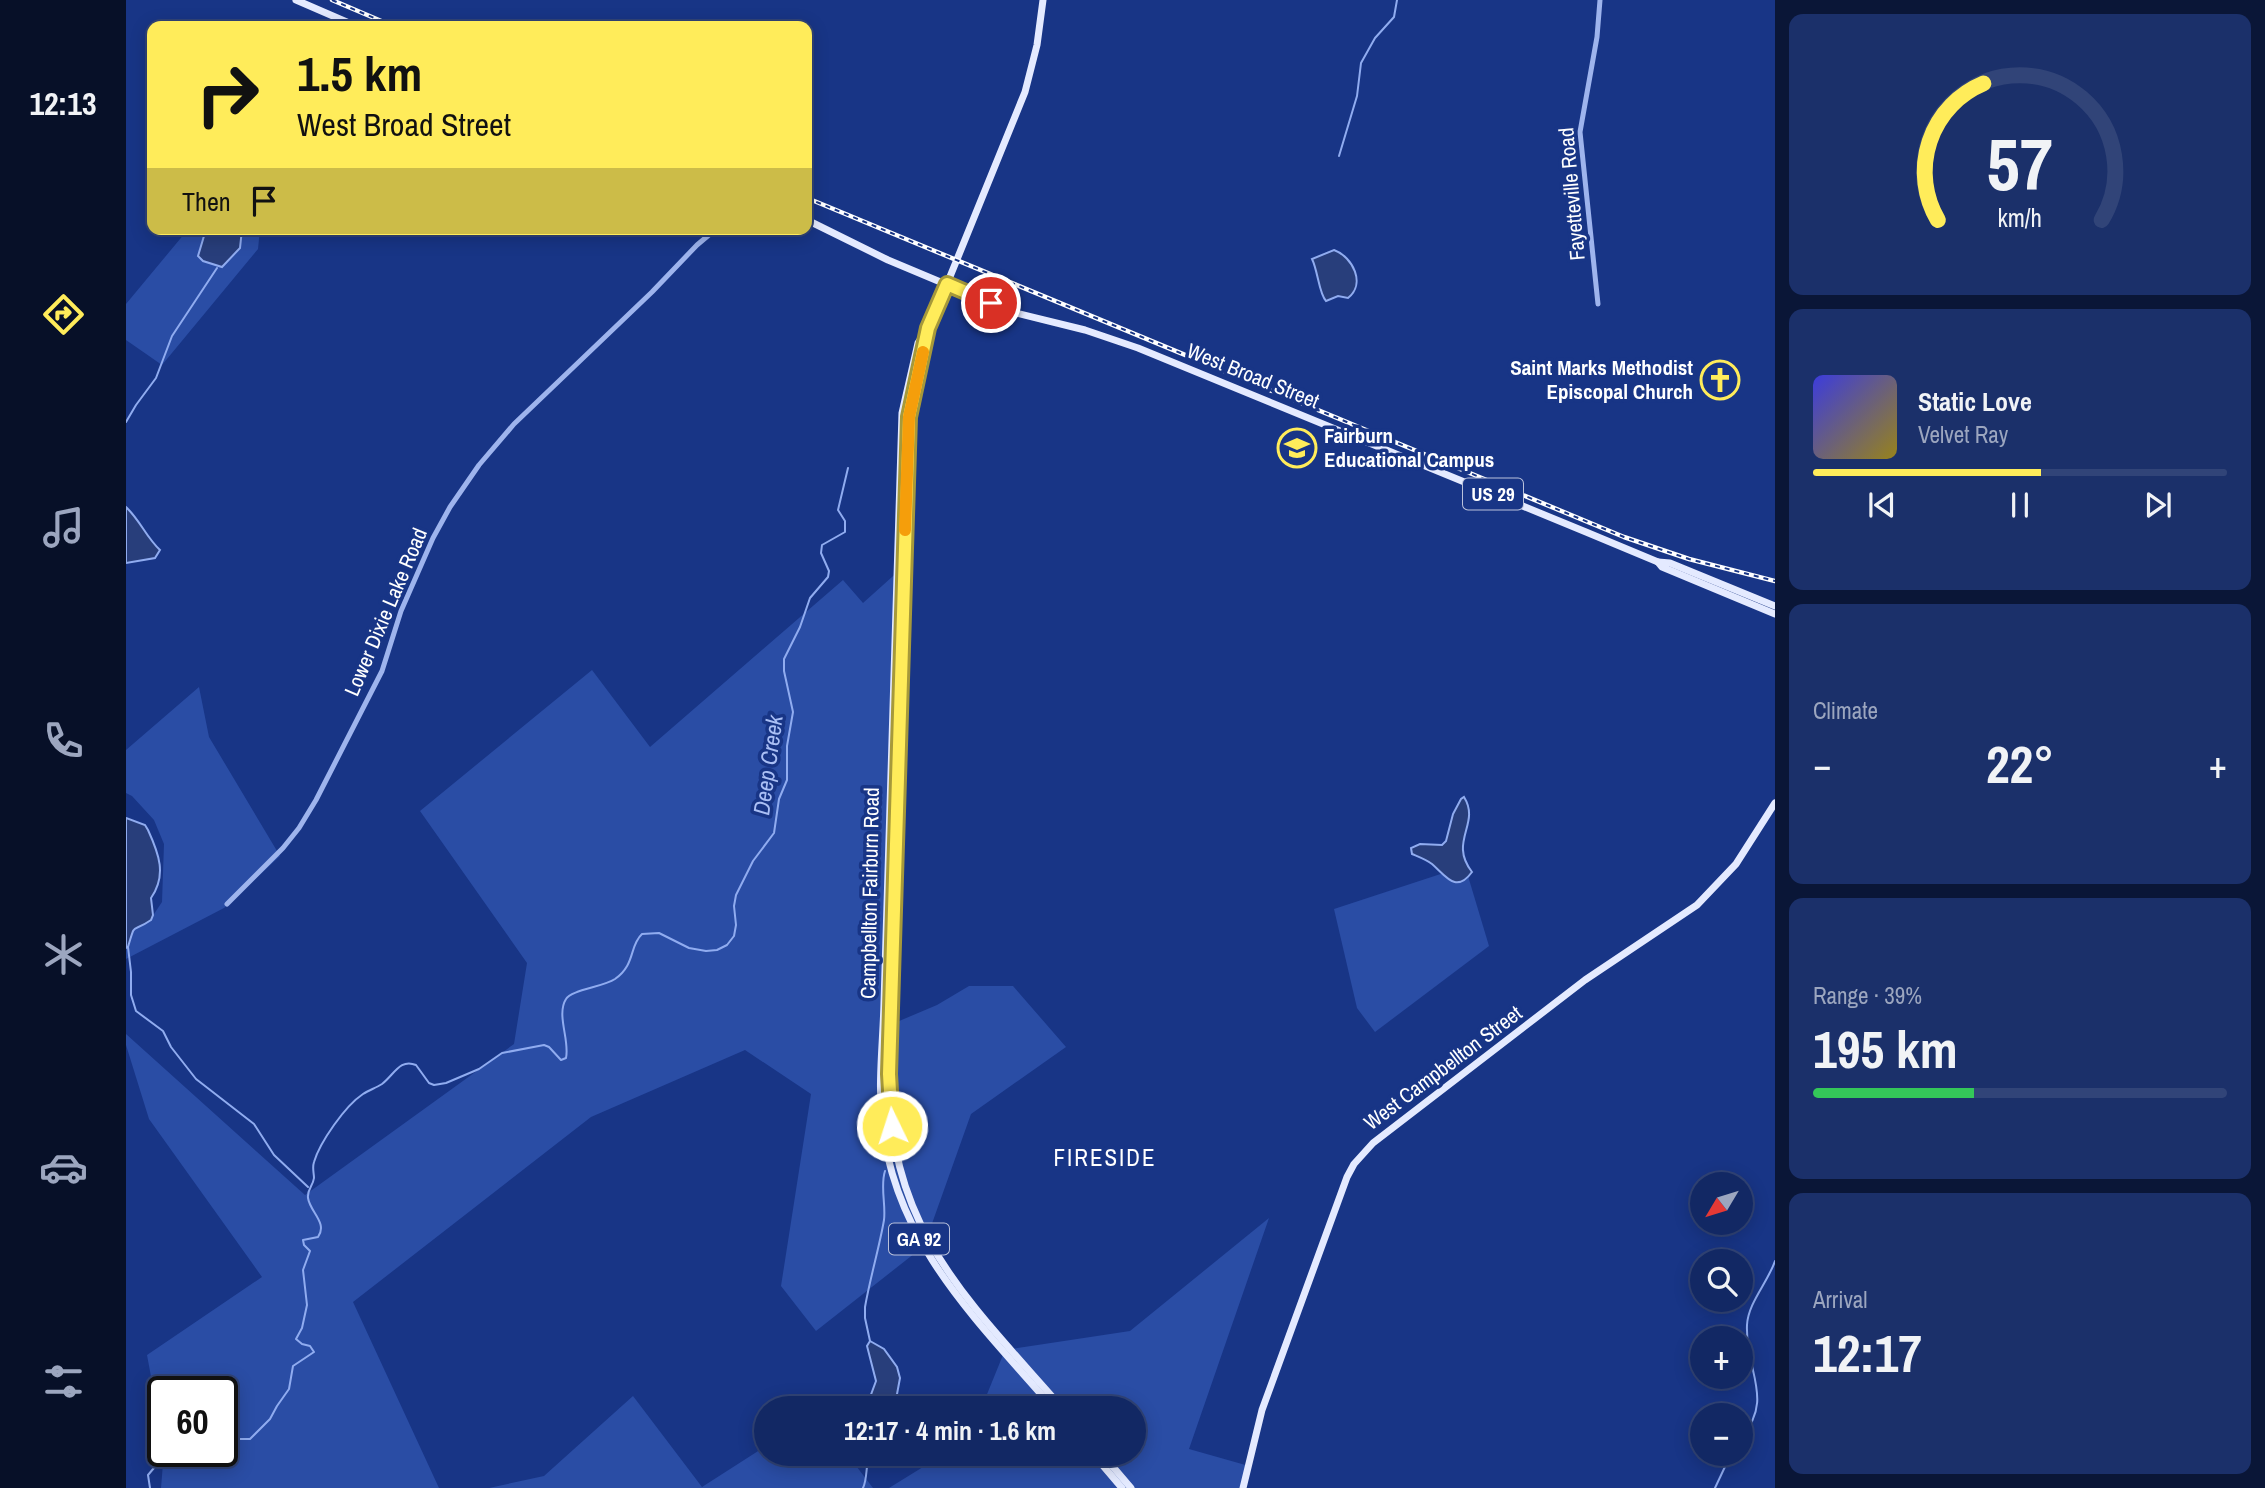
<!DOCTYPE html>
<meta charset="utf-8">
<style>
:root{--surface:#122864;--page:#1b306a;--text:#f1f3f6;--muted:#9ca6bf;--line:#314478;--accent:#ffec5a}
body{margin:0;font-family:"Archivo Narrow",sans-serif;background:var(--page);color:var(--text);height:100vh;display:flex;flex-direction:column;font-size:26px;white-space:nowrap}
*{box-sizing:border-box;margin:0}
p{font-size:23px;color:var(--muted)}
.icon{flex:none;width:38px;height:38px;fill:none;stroke:currentColor;stroke-width:2;stroke-linecap:round;stroke-linejoin:round}
.map{position:relative;flex:1;overflow:hidden}
.details{display:flex;flex-direction:column;gap:14px;padding:14px;background:#0a1637;width:490px}
.details>*{flex:none}
.hud{position:absolute;left:21px;top:21px;width:665px;height:214px;border-radius:14px;box-shadow:0 4px 18px #0003,0 0 0 2px var(--line);background:#ffec5a;color:#111;overflow:hidden}
.needle{width:46px;rotate:232deg}
.fabs{position:absolute;left:1564px;top:1172px;display:grid;gap:14px}
.fabs a{display:grid;place-items:center;width:63px;height:63px;border-radius:50%;background:var(--surface);box-shadow:0 4px 18px #0003,0 0 0 2px var(--line);font-size:35px}
.speed{position:absolute;left:21px;top:1376px;display:flex;gap:14px;font-size:35px;font-weight:700;text-align:center}
.speed>*{display:grid;place-content:center;width:91px;height:91px;border-radius:50%;background:var(--surface);box-shadow:0 4px 18px #0003,0 0 0 2px var(--line);line-height:1}
.speed .limit{border:4px solid #111;border-radius:10px;background:#fff;color:#111}
.pin{position:absolute;display:grid;place-items:center;width:60px;height:60px;color:#fff;margin:-30px;border:4px solid #fff;border-radius:50%;box-shadow:0 2px 7px #0007}
.me{position:absolute;width:77px;margin:-38px;rotate:356deg;stroke-linejoin:round;filter:drop-shadow(0 0 5px #0008)}
.turn{display:flex;align-items:center;gap:24px;height:147px;padding:0 35px;font-size:32px}
.turn .icon{width:91px;height:91px;stroke-width:2.5}
.turn b{display:block;font-size:49px;line-height:60px}
.then{display:flex;align-items:center;height:66px;padding:0 35px;background:#0003;gap:14px;font-size:26px}
.big{font-size:52px;font-weight:700;line-height:1.1}
.details .card{flex:1;display:flex;flex-direction:column;justify-content:center;gap:10px;min-width:0;padding:0 24px;border-radius:14px;background:var(--page)}
.details .dial{align-items:center;gap:0}
.dial svg{height:182px;overflow:visible;fill:none;stroke:var(--line);stroke-width:7;stroke-linecap:round;text-anchor:middle}
.dial text{fill:var(--text);stroke:none}
.song{display:flex;align-items:center;gap:21px}
.cover{width:84px;height:84px;border-radius:10px;background:linear-gradient(135deg,hsl(240 70% 55%),hsl(50 70% 35%))}
.played{height:7px;border-radius:4px;background:linear-gradient(90deg,var(--accent) 55%,var(--line) 55%)}
.keys{display:flex;justify-content:space-around;direction:ltr}
.heat{display:flex;justify-content:space-between;align-items:center;font-size:38px;direction:ltr}
.charge{height:10px;border-radius:5px;background:linear-gradient(90deg,#34c759 39%,var(--line) 0)}
.trip{position:absolute;left:628px;top:1396px;width:392px;height:70px;border-radius:35px;background:var(--surface);box-shadow:0 4px 18px #0003,0 0 0 2px var(--line);font-weight:700;line-height:70px;text-align:center}
main{display:flex;flex:1;min-height:0}
.tab-bar{display:flex;flex-direction:column;width:126px;justify-content:space-around;align-items:center;background:#071028;color:var(--muted)}
.tab-bar .icon{width:49px;height:49px}
.tab-bar .current{color:var(--accent)}
.tab-bar b{font-size:32px;color:var(--text)}
.map>svg:first-child{display:block}
.green{fill:#2a4da5}
.water{fill:#283e7b;stroke:#90acf0;stroke-width:2}
.lines{fill:none;stroke-linecap:round;stroke-linejoin:round}
.stream{stroke:#90acf0;stroke-width:2}
.minor{stroke:#9eb4ed;stroke-width:5}
.major{stroke:#e4eaff;stroke-width:7}
.rail-casing{stroke:#fff;stroke-width:4.5}
.rail{stroke:#183586;stroke-width:2;stroke-dasharray:5;stroke-linecap:butt}
.route-casing{stroke:#a6993a;stroke-width:18}
.route{stroke:#ffec5a;stroke-width:12}
.slow{stroke:#f59e0b;stroke-width:12}
.labels{text-anchor:middle;stroke-width:7;stroke-linejoin:round;paint-order:stroke}
.shield{fill:#183586;stroke:#bac2db;stroke-width:2}
.shield-label{font-size:19px;font-weight:bold;fill:#fff}
.street-label{font-size:21px;fill:#fff;stroke:#183586}
.poi-label{font-size:21px;font-weight:bold;fill:#fff;stroke:#183586;text-anchor:end}
.water-label{font-size:23px;font-style:italic;fill:#aabff5;stroke:#183586}
.neighbourhood-label{font-size:23px;letter-spacing:2px;fill:#fff;stroke:#183586}
</style>
<main>
<nav class="tab-bar">
<b>12:13</b>
<svg class="icon current" aria-label="directions" viewBox="0 0 24 24"><path d="M12 3l9 9-9 9-9-9zM9 14v-3h6M13 9l2 2-2 2"/></svg>
<svg class="icon" aria-label="music" viewBox="0 0 24 24"><path d="M9 18V5l10-2v13"/><circle cx="6" cy="18" r="3"/><circle cx="16" cy="16" r="3"/></svg>
<svg class="icon" aria-label="phone" viewBox="0 0 24 24"><path d="M5 4h4l2 5-3 2q2 4 5 5l2-3 5 2v4C11 20 4 13 5 4z"/></svg>
<svg class="icon" aria-label="climate" viewBox="0 0 24 24"><path d="M12 3v18M4 7l16 10M4 17L20 7"/></svg>
<svg class="icon" aria-label="car" viewBox="0 0 24 24"><path d="M5 17H2v-5l4-1 3-4h7l3 4 3 1v5h-3M9 17h6M6 11h13"/><circle cx="7" cy="17" r="2"/><circle cx="17" cy="17" r="2"/></svg>
<svg class="icon" aria-label="filters" viewBox="0 0 24 24"><path d="M4 7h16M4 17h16"/><circle cx="9" cy="7" r="2"/><circle cx="15" cy="17" r="2"/></svg>
</nav>
<div class="map">
<svg width="1649" height="1488" viewBox="0 0 1649 1488">
<rect width="100%" height="100%" fill="#183586"/>
<g class="green">
<path d="M60,229h74l-2,20 -96,116 -36,-25v-36l59,-71z"/>
<path d="M776,568l-17,459 52,-22 32,-19h44l53,61 -95,67 -47,132 -108,85 -35,-45 30,-192 -66,-44 -154,67 -238,185 86,186h-278l3,-37h58v-60h-59v50l-16,-86 115,-78 -113,-158 -23,-74v-11l179,161 209,-151 13,-81 -107,-152 172,-141 58,77 193,-167 20,23z"/>
<path d="M73,687l10,50 71,119 -56,52 -98,51v-33l26,-9 10,-15 2,-58 -10,-24 -22,-24 -6,-3v-43z"/>
<path d="M1339,866l24,80 -114,86 -18,-24 -23,-99z"/>
<path d="M1143,1218l-80,231 60,17 -7,22h-353l55,-34h190v-45h-153l24,-59 125,-19z"/>
<path d="M507,1396l69,91 64,-41v8h81l26,34h-384l55,-12z"/>
</g>
<g class="water">
<path d="M85,229h31l-2,19 -18,19 -19,-6 -5,-5 6,-20z"/>
<path d="M1208,250c19,7 32,34 14,48l-10,-2 -12,5c-7,-7 -8,-30 -14,-42z"/>
<path d="M0,507c14,13 20,30 34,43l-5,8 -29,5z"/>
<path d="M1338,797c17,27 -16,44 8,75 -16,22 -26,4 -40,-8 -5,-4 -13,-7 -20,-10l-1,-6 9,-4 22,1 4,-4 7,-27 8,-15z"/>
<path d="M0,818l19,7 3,5c11,24 19,45 3,68l2,17 -2,5c-20,14 -15,0 -23,27l-2,1z"/>
<path d="M744,1341l14,8 13,18 3,11 -3,16 8,15h-36v-9l7,-19 -9,-35z"/>
</g>
<g class="lines">
<g class="stream">
<path d="M1213,156l18,-60 4,-33 14,-25 19,-21 3,-17"/>
<path d="M0,422l10,-17 20,-27 16,-42 45,-68"/>
<path d="M2,947l3,25v23l5,16 27,20 8,16 25,32 58,45 20,31 34,32"/>
<path d="M744,1341l-5,-23v-11c5,-29 14,-58 19,-87 2,-16 -4,-34 1,-49"/>
<path d="M96,1429l16,10h12l20,-20 7,-13 12,-17 4,-23 21,-14 -4,-6 -8,-2 -6,-5 6,-11 5,-23 -4,-35 7,-19 -6,-6 -1,-5 15,-3c10,-14 -8,-25 -10,-39 -1,-9 5,-12 6,-20 0,-5 -2,-10 0,-16 6,-20 31,-56 49,-68 6,-4 13,-6 19,-10 12,-9 18,-26 34,-19l13,18 5,2 12,-2 33,-14 23,-16 42,-8 5,2 12,13 5,-2c4,-18 -10,-43 0,-59 5,-9 37,-12 49,-20 21,-15 14,-33 27,-45l17,-1 30,15 17,3 11,-1 10,-5 7,-9 2,-11 -2,-19 2,-11 17,-34 21,-28 5,-34 8,-19v-34l6,-34 -9,-41v-12l16,-32 10,-29 18,-21 1,-6 -8,-18 1,-8 23,-13v-11l-7,-11 10,-42"/>
<path d="M1615,1438c34,-40 4,-66 6,-113 1,-22 21,-43 28,-64"/>
<path d="M24,1488l-2,-13 11,-13 15,-11"/>
<path d="M737,1488c5,-11 2,-22 7,-34"/>
<path d="M1589,1488l16,-34"/>
</g>
<g class="minor">
<path d="M1472,304l-18,-172 17,-95 3,-37"/>
<path d="M101,904l56,-56 16,-20 17,-28 66,-129 19,-60 32,-73 17,-31 29,-42 35,-41 138,-132 45,-47 19,-16"/>
</g>
<g class="major">
<path d="M170,0l60,26"/>
<path d="M917,0l-6,45 -12,47 -78,192 -19,44 -10,15 -16,70 -18,590c-1,39 -6,78 -2,118 12,122 96,200 172,288"/>
<path d="M681,220l81,40 124,52 73,18 53,18 448,184 72,30 4,5 113,47"/>
<path d="M802,332l-15,57 -6,57 -18,628c-1,156 79,226 174,335"/>
<path d="M1532,562l12,1 105,43"/>
<path d="M967,1454l29,34"/>
<path d="M976,1454l29,34"/>
<path d="M1117,1488l19,-78 85,-233 7,-13 19,-21 212,-163 112,-75 39,-41 39,-61"/>
</g>
<defs>
<g id="rail">
<path d="M206,0l61,26"/>
<path d="M681,198l817,339 65,22 86,22"/>
</g>
</defs>
<use href="#rail" class="rail-casing"/>
<use href="#rail" class="rail"/>
</g>
<g class="lines">
<defs>
<path id="route" d="M766,1126l-3,-52 20,-657 19,-89 19,-44 44,19"/>
</defs>
<use href="#route" class="route-casing"/>
<use href="#route" class="route"/>
<path class="slow" d="M779,530l4,-113 14,-65"/>
</g>
<defs>
<symbol id="church-ring" viewBox="-11 -11 22 22"><circle r="9.5" fill="#183586" stroke="#ffec5a" stroke-width="1.5"/><path d="M-1.2-6h2.4v3.5h3.3v2.4h-3.3V6h-2.4V-.1h-3.3v-2.4h3.3Z" fill="#ffec5a"/></symbol>
<symbol id="university-ring" viewBox="-11 -11 22 22"><circle r="9.5" fill="#183586" stroke="#ffec5a" stroke-width="1.5"/><path d="M0-5L7-2L0 1L-7-2ZM-4 1L0 2.5L4 1V4Q0 6-4 4Z" fill="#ffec5a"/></symbol>
</defs>
<g fill-rule="evenodd">
<use href="#church-ring" x="1572" y="358" width="44" height="44"/>
<use href="#university-ring" x="1149" y="426" width="44" height="44"/>
</g>
<g class="labels">
<g class="shield">
<rect x="1337" y="478.5" width="60" height="31" rx="5"/>
<rect x="763" y="1223.5" width="60" height="31" rx="5"/>
</g>
<g class="shield-label">
<text x="1367" y="501">US 29</text>
<text x="793" y="1246">GA 92</text>
</g>
<g class="street-label">
<text transform="translate(1446 194) rotate(-95)" y="7">Fayetteville Road</text>
<text transform="translate(1127 376) rotate(22)" y="7">West Broad Street</text>
<text transform="translate(260 612) rotate(-67)" y="7">Lower Dixie Lake Road</text>
<text transform="translate(744 893) rotate(-89)" y="7">Campbellton Fairburn Road</text>
<text transform="translate(1317 1068) rotate(-37)" y="7">West Campbellton Street</text>
</g>
<g class="poi-label">
<text x="1567" y="375">Saint Marks Methodist<tspan x="1567" dy="24">Episcopal Church</tspan></text>
<text x="1198" y="443" text-anchor="start">Fairburn<tspan x="1198" dy="24">Educational Campus</tspan></text>
</g>
<g class="water-label">
<text transform="translate(642 765) rotate(-82)" y="8">Deep Creek</text>
</g>
<g class="neighbourhood-label">
<text x="979" y="1166">FIRESIDE</text>
</g>
</g>
</svg>
<div class="fabs">
<a><svg class="needle" viewBox="-14 -14 28 28"><path d="M0-13l5 13h-10z" fill="#e53935"/><path d="M0 13l5-13h-10z" fill="#9ca6bf"/></svg></a>
<a><svg class="icon" aria-label="search" viewBox="0 0 24 24"><circle cx="10" cy="10" r="6"/><path d="M15 15l6 6"/></svg></a>
<a>+</a>
<a>−</a>
</div>
<div class="speed"><div class="limit">60</div></div>
<div class="pin" style="left:865px;top:303px;background:#d93025"><svg class="icon" aria-label="arrive" viewBox="0 0 24 24"><path d="M6 21V4h12l-3 4 3 4H6"/></svg></div>
<svg class="me" style="left:766px;top:1126px" viewBox="-20 -20 40 40"><circle r="17" fill="#ffec5a" stroke="#fff" stroke-width="3"/><path d="M0-11L8 9 0 5-8 9z" fill="#fff"/></svg>
<div class="trip">12:17 · 4 min · 1.6 km</div>
<div class="hud">
<div class="turn"><svg class="icon" aria-label="right" viewBox="0 0 24 24"><path d="M7 20v-9h11M14 6l5 5-5 5"/></svg><div><b>1.5 km</b>West Broad Street</div></div>
<div class="then">Then<svg class="icon" aria-label="arrive" viewBox="0 0 24 24"><path d="M6 21V4h12l-3 4 3 4H6"/></svg></div>
</div>
</div>
<section class="details">
<div class="card dial"><svg viewBox="0 0 100 80">
<path d="M14 69A42 42 0 1 1 86 69"/>
<path d="M14 69A42 42 0 0 1 34 9" stroke="#ffec5a"/>
<text x="50" y="56" font-size="32" font-weight="700">57</text>
<text x="50" y="72" font-size="11">km/h</text>
</svg></div>
<div class="card">
<div class="song"><i class="cover"></i><div><b>Static Love</b><p>Velvet Ray</p></div></div>
<div class="played"></div>
<div class="keys"><svg class="icon" aria-label="previous" viewBox="0 0 24 24"><path d="M18 5L8 12l10 7zM5 5v14"/></svg><svg class="icon" aria-label="pause" viewBox="0 0 24 24"><path d="M8 5v14M16 5v14"/></svg><svg class="icon" aria-label="next" viewBox="0 0 24 24"><path d="M6 5l10 7-10 7zM19 5v14"/></svg></div>
</div>
<div class="card"><p>Climate</p>
<div class="heat"><a>−</a><b class="big">22°</b><a>+</a></div>
</div>
<div class="card"><p>Range · 39%</p><b class="big">195 km</b><div class="charge"></div></div>
<div class="card"><p>Arrival</p><b class="big">12:17</b></div>
</section>
</main>
